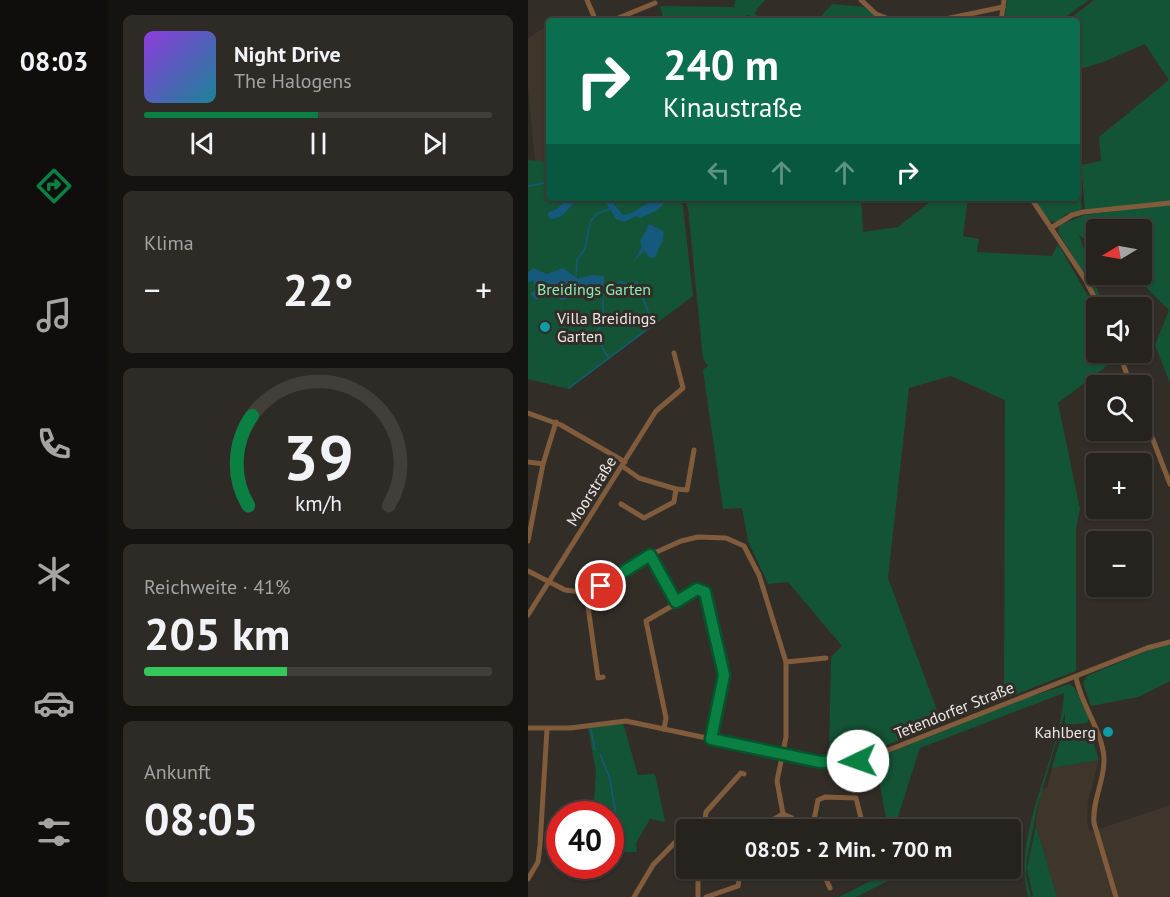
<!DOCTYPE html>
<html lang="de">
<meta charset="utf-8">
<style>
:root{--surface:#26221d;--page:#2e2a26;--text:#f1f3f6;--muted:#a4a4a4;--line:#423f3b;--accent:#0b8043}
body{margin:0;font-family:"PT Sans",sans-serif;background:var(--page);color:var(--text);height:100vh;display:flex;flex-direction:column;font-size:22px;white-space:nowrap}
*{box-sizing:border-box;margin:0}
p{font-size:20px;color:var(--muted)}
.icon{flex:none;width:33px;height:33px;fill:none;stroke:currentColor;stroke-width:2;stroke-linecap:round;stroke-linejoin:round}
.map{position:relative;flex:1;overflow:hidden}
.details{display:flex;flex-direction:column;gap:15px;padding:15px;background:#151310;width:420px}
.details>*{flex:none}
.banner{position:absolute;left:18px;top:18px;width:534px;height:183px;border-radius:6px;box-shadow:0 2px 4px #0004,0 0 0 2px var(--line);background:#0b6e4f;color:#fff;overflow:hidden}
.needle{width:39px;rotate:260deg}
.buttons{position:absolute;left:558px;top:219px;display:grid;gap:12px}
.buttons a{display:grid;place-items:center;width:66px;height:66px;border-radius:6px;background:var(--surface);box-shadow:0 2px 4px #0004,0 0 0 2px var(--line);font-size:30px}
.speed{position:absolute;left:18px;top:801px;display:flex;gap:12px;font-size:30px;font-weight:700;text-align:center}
.speed>*{display:grid;place-content:center;width:78px;height:78px;border-radius:50%;background:var(--surface);box-shadow:0 2px 4px #0004,0 0 0 2px var(--line);line-height:1}
.speed .limit{border:9px solid #d22;background:#fff;color:#111}
.pin{position:absolute;display:grid;place-items:center;width:51px;height:51px;color:#fff;margin:-26px;border:3px solid #fff;border-radius:50%;box-shadow:0 2px 6px #0007}
.me{position:absolute;width:66px;margin:-33px;rotate:267deg;stroke-linejoin:round;filter:drop-shadow(0 0 4px #0008)}
.turn{display:flex;align-items:center;gap:21px;height:126px;padding:0 18px;font-size:27px}
.turn .icon{width:78px;height:78px;stroke-width:2.5}
.turn b{display:block;font-size:42px;line-height:51px}
.lanes{display:flex;align-items:center;height:57px;padding:0 18px;background:#0003;justify-content:center;gap:30px;direction:ltr}
.lanes .off{opacity:.35}
.big{font-size:45px;font-weight:600;line-height:1.1}
.details .widget{flex:1;display:flex;flex-direction:column;justify-content:center;gap:9px;min-width:0;padding:0 21px;border-radius:9px;background:var(--page)}
.details .dial{align-items:center;gap:0}
.dial svg{height:156px;overflow:visible;fill:none;stroke:var(--line);stroke-width:7;stroke-linecap:round;text-anchor:middle}
.dial text{fill:var(--text);stroke:none}
.song{display:flex;align-items:center;gap:18px}
.cover{width:72px;height:72px;border-radius:9px;background:linear-gradient(135deg,hsl(270 70% 55%),hsl(190 70% 35%))}
.played{height:6px;border-radius:3px;background:linear-gradient(90deg,var(--accent) 50%,var(--line) 50%)}
.keys{display:flex;justify-content:space-around;direction:ltr}
.heat{display:flex;justify-content:space-between;align-items:center;font-size:33px;direction:ltr}
.charge{height:9px;border-radius:4px;background:linear-gradient(90deg,#34c759 41%,var(--line) 0)}
.trip{position:absolute;left:148px;top:819px;width:345px;height:60px;border-radius:6px;background:var(--surface);box-shadow:0 2px 4px #0004,0 0 0 2px var(--line);font-weight:600;line-height:60px;text-align:center}
main{display:flex;flex:1;min-height:0}
.tabs{display:flex;flex-direction:column;width:108px;justify-content:space-around;align-items:center;background:#0f0e0c;color:var(--muted)}
.tabs .icon{width:42px;height:42px}
.tabs .on{color:var(--accent)}
.tabs b{font-size:27px;color:var(--text)}
.map>svg:first-child{display:block}
.built{fill:#3f362b}
.green{fill:#145436}
.water{fill:#15597d}
.lines{fill:none;stroke-linecap:round;stroke-linejoin:round}
.stream{stroke:#15597d;stroke-width:1.5}
.river{stroke:#15597d;stroke-width:8}
.minor{stroke:#805b3c;stroke-width:5}
.route-casing{stroke:#07532c;stroke-width:15}
.route{stroke:#0b8043;stroke-width:10}
.culture-dot{fill:#0f9aa8;stroke:#322d27;stroke-width:2}
.labels{text-anchor:middle;stroke-width:6;stroke-linejoin:round;paint-order:stroke}
.park-label{font-size:16px;fill:#8cebb7;stroke:#322d27}
.poi-label{font-size:16px;fill:#ece9e5;stroke:#322d27;text-anchor:start}
.street-label{font-size:16px;fill:#ece9e5;stroke:#322d27}
</style>
<main>
<nav class="tabs">
<b>08:03</b>
<svg class="icon on" aria-label="directions" viewBox="0 0 24 24"><path d="M12 3l9 9-9 9-9-9zM9 14v-3h6M13 9l2 2-2 2"/></svg>
<svg class="icon" aria-label="music" viewBox="0 0 24 24"><path d="M9 18V5l10-2v13"/><circle cx="6" cy="18" r="3"/><circle cx="16" cy="16" r="3"/></svg>
<svg class="icon" aria-label="phone" viewBox="0 0 24 24"><path d="M5 4h4l2 5-3 2q2 4 5 5l2-3 5 2v4C11 20 4 13 5 4z"/></svg>
<svg class="icon" aria-label="climate" viewBox="0 0 24 24"><path d="M12 3v18M4 7l16 10M4 17L20 7"/></svg>
<svg class="icon" aria-label="car" viewBox="0 0 24 24"><path d="M5 17H2v-5l4-1 3-4h7l3 4 3 1v5h-3M9 17h6M6 11h13"/><circle cx="7" cy="17" r="2"/><circle cx="17" cy="17" r="2"/></svg>
<svg class="icon" aria-label="filters" viewBox="0 0 24 24"><path d="M4 7h16M4 17h16"/><circle cx="9" cy="7" r="2"/><circle cx="15" cy="17" r="2"/></svg>
</nav>
<section class="details">
<div class="widget">
<div class="song"><i class="cover"></i><div><b>Night Drive</b><p>The Halogens</p></div></div>
<div class="played"></div>
<div class="keys"><svg class="icon" aria-label="previous" viewBox="0 0 24 24"><path d="M18 5L8 12l10 7zM5 5v14"/></svg><svg class="icon" aria-label="pause" viewBox="0 0 24 24"><path d="M8 5v14M16 5v14"/></svg><svg class="icon" aria-label="next" viewBox="0 0 24 24"><path d="M6 5l10 7-10 7zM19 5v14"/></svg></div>
</div>
<div class="widget"><p>Klima</p>
<div class="heat"><a>−</a><b class="big">22°</b><a>+</a></div>
</div>
<div class="widget dial"><svg viewBox="0 0 100 80">
<path d="M14 69A42 42 0 1 1 86 69"/>
<path d="M14 69A42 42 0 0 1 16 23" stroke="#0b8043"/>
<text x="50" y="56" font-size="32" font-weight="700">39</text>
<text x="50" y="72" font-size="11">km/h</text>
</svg></div>
<div class="widget"><p>Reichweite · 41%</p><b class="big">205 km</b><div class="charge"></div></div>
<div class="widget"><p>Ankunft</p><b class="big">08:05</b></div>
</section>
<div class="map">
<svg width="642" height="897" viewBox="0 0 642 897">
<rect width="100%" height="100%" fill="#322d27"/>
<g class="built">
<path d="M21,25v137l-14,-1 -7,-72v-51z"/>
<path d="M571,760l-11,41 -1,20 3,11 80,-27v92h-113l-22,-75 7,-33 5,-1 5,-20z"/>
</g>
<g class="green">
<path d="M207,0h30l-11,13 7,5 -8,1 -5,-4 -12,6h-72l-4,-15 74,1z"/>
<path d="M479,0h82l-29,21h-56z"/>
<path d="M566,0h76v383l-15,-38 14,-35 -35,-35 8,-1v-44h-46v17l-17,-12 23,68 -44,-71 2,-7 24,-10 33,-4 -32,-1 -4,-45 20,-4 -2,-24 70,-57 -24,-36 -42,18 -26,8v-49h-10z"/>
<path d="M304,4l32,3 21,14h-83l1,-3 15,2z"/>
<path d="M0,160l21,2v36h130l4,9 10,89 -124,93 -41,-10z"/>
<path d="M549,165l5,44 -16,5 -9,8 -8,-1 -16,-23h17l4,3 2,-3h21z"/>
<path d="M155,198h178l2,34 35,-5 37,-29h33l-5,38 16,3 -2,13 75,4 6,-12 38,66v42l18,1 2,6 -58,44 22,106 -4,19v143l-72,28 1,-299 -54,-24 -42,12 -21,190 54,146 -90,34h-23l2,-101 11,-11 -54,-64 -20,2 -20,-43 -6,-33 -19,1 -20,-139 5,-4 -5,-7 -15,-151z"/>
<path d="M642,644v37l-32,16 -47,9 -8,-23 4,-7 62,-26z"/>
<path d="M541,684l6,4 14,31 -2,4 -22,2v-13l-28,96 -10,51 -1,17 5,21h-3c-17,-64 33,-140 36,-204l-144,55 -26,81h-6l-13,-71 154,-61z"/>
<path d="M95,723l15,52 17,-1 10,48 -15,-3 -14,24 1,9h-13l-4,-11 -9,2 -1,-29h-17l3,-42 -8,-45z"/>
<path d="M560,727l11,33 -47,8 11,-39z"/>
<path d="M508,826l21,71h-24l-6,-29z"/>
<path d="M366,869l2,8 -40,20h-17z"/>
</g>
<g class="water">
<path d="M75,198h6l14,17c15,-2 27,-17 41,-17l-17,13 -23,11 -8,-3z"/>
<path d="M121,224l14,7c3,9 -6,17 -7,26l-6,1 -6,-8 -11,13 9,-16 -2,-5z"/>
<path d="M5,268l14,6 16,-6 15,11 14,-4 12,1v15l-43,9 -11,-9 -14,9 -5,-6 5,-5 -3,-9 -5,3v-10z"/>
</g>
<g class="lines">
<g class="stream">
<path d="M0,186l21,-4"/>
<path d="M63,221l5,-7 14,-5"/>
<path d="M61,227l1,-3"/>
<path d="M48,275l1,-15 8,-11 4,-20"/>
<path d="M75,295v-4"/>
<path d="M75,299v22l-8,14 13,22"/>
<path d="M41,388l84,-63 -16,-43 -9,3 -6,-3 -12,1"/>
<path d="M63,730l4,20"/>
<path d="M72,754l10,25 10,61"/>
</g>
<g class="river">
<path d="M112,214l15,-7 8,-9"/>
<path d="M24,215l8,-3 13,-14"/>
</g>
<g class="minor">
<path d="M59,0l9,21"/>
<path d="M333,0l15,14 18,7"/>
<path d="M83,21l44,-18"/>
<path d="M408,21l67,-14"/>
<path d="M473,21l3,-21"/>
<path d="M503,198l54,81 15,29"/>
<path d="M523,228l21,-13 11,-3 87,-9"/>
<path d="M591,352l12,34"/>
<path d="M614,411l28,73"/>
<path d="M0,413l33,12 64,37"/>
<path d="M0,462l15,2"/>
<path d="M148,489l11,1 7,-40"/>
<path d="M93,504l23,14 30,-16 2,-13 -37,-11 -17,-12"/>
<path d="M0,541l15,-77 13,-42"/>
<path d="M122,555l26,47"/>
<path d="M0,571l37,19 17,2 19,-6 49,-31 31,-14 17,-4 28,1 18,8 15,29 27,87v75l-9,44 6,33"/>
<path d="M58,592l12,86 5,-1"/>
<path d="M0,615l128,-204 27,-23 -9,-35"/>
<path d="M258,662l40,-4"/>
<path d="M548,677c5,28 26,53 28,81 1,22 -12,42 -10,65l22,74"/>
<path d="M0,728h42l56,-7 194,41h30l26,-7 271,-107 23,-6"/>
<path d="M136,729l2,-11 -20,-97 55,-32 4,3 19,83 -13,64"/>
<path d="M255,814l9,4 7,12"/>
<path d="M207,830l-12,-9h-18l1,-9 35,-39 3,1"/>
<path d="M227,830l28,-16"/>
<path d="M277,830l8,-5 5,-25 7,-3 31,1 8,32"/>
<path d="M170,868v28"/>
<path d="M293,868l9,20"/>
<path d="M0,879l10,-17 2,-17 7,-116"/>
<path d="M106,897l19,-32 34,-35"/>
<path d="M178,897l32,-11 3,-18"/>
</g>
</g>
<g class="lines">
<defs>
<path id="route" d="M73,586l49,-31 26,47 21,-13 8,3 19,83 -13,64 109,23 38,-1"/>
</defs>
<use href="#route" class="route-casing"/>
<use href="#route" class="route"/>
</g>
<g class="culture-dot">
<circle cx="17" cy="327" r="6"/>
<circle cx="580" cy="732" r="6"/>
</g>
<g class="labels">
<g class="park-label">
<text x="66" y="295">Breidings Garten</text>
</g>
<g class="poi-label">
<text x="29" y="324">Villa Breidings<tspan x="29" dy="18">Garten</tspan></text>
<text x="568" y="738" text-anchor="end">Kahlberg</text>
</g>
<g class="street-label">
<text transform="translate(63 491) rotate(-58)" y="6">Moorstraße</text>
<text transform="translate(426 710) rotate(-22)" y="6">Tetendorfer Straße</text>
</g>
</g>
</svg>
<div class="buttons">
<a><svg class="needle" viewBox="-14 -14 28 28"><path d="M0-13l5 13h-10z" fill="#e53935"/><path d="M0 13l5-13h-10z" fill="#a4a4a4"/></svg></a>
<a><svg class="icon" aria-label="sound" viewBox="0 0 24 24"><path d="M4 9h4l5-4v14l-5-4H4zM17 9q2 3 0 6"/></svg></a>
<a><svg class="icon" aria-label="search" viewBox="0 0 24 24"><circle cx="10" cy="10" r="6"/><path d="M15 15l6 6"/></svg></a>
<a>+</a>
<a>−</a>
</div>
<div class="speed"><div class="limit">40</div></div>
<div class="pin" style="left:73px;top:586px;background:#d93025"><svg class="icon" aria-label="arrive" viewBox="0 0 24 24"><path d="M6 21V4h12l-3 4 3 4H6"/></svg></div>
<svg class="me" style="left:330px;top:761px" viewBox="-20 -20 40 40"><circle r="19" fill="#fff"/><path d="M0-13L10 11 0 6-10 11z" fill="#0b8043"/></svg>
<div class="trip">08:05 · 2 Min. · 700 m</div>
<div class="banner">
<div class="turn"><svg class="icon" aria-label="right" viewBox="0 0 24 24"><path d="M7 20v-9h11M14 6l5 5-5 5"/></svg><div><b>240 m</b>Kinaustraße</div></div>
<div class="lanes"><svg class="icon off" aria-label="left" viewBox="0 0 24 24"><path d="M17 20v-9H6M10 6l-5 5 5 5"/></svg><svg class="icon off" aria-label="ahead" viewBox="0 0 24 24"><path d="M12 20V5M6 11l6-6 6 6"/></svg><svg class="icon off" aria-label="ahead" viewBox="0 0 24 24"><path d="M12 20V5M6 11l6-6 6 6"/></svg><svg class="icon" aria-label="right" viewBox="0 0 24 24"><path d="M7 20v-9h11M14 6l5 5-5 5"/></svg></div>
</div>
</div>
</main>
